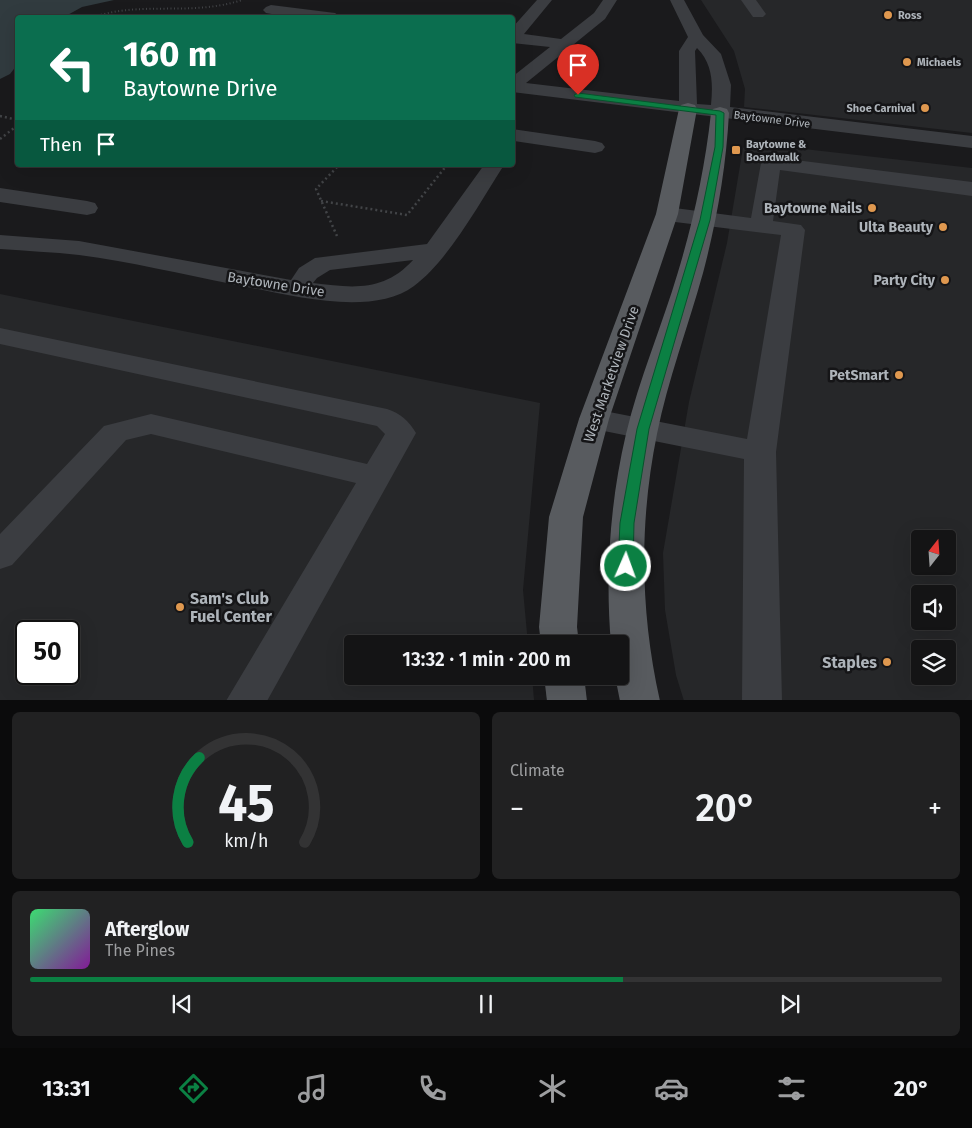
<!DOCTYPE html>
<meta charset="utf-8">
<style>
:root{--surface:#141415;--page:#212122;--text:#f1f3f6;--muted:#9d9ea0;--line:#333334;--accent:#0b8043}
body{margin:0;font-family:"Fira Sans",sans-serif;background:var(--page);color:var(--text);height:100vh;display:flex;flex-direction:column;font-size:19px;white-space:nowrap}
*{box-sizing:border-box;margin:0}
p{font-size:16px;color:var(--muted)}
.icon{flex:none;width:28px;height:28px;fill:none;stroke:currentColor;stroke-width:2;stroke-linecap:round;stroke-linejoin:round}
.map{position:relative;height:700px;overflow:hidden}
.sheet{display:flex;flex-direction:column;gap:12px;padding:12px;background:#0b0b0c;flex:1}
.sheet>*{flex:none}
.guide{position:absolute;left:15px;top:15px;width:500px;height:152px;border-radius:5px;box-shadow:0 5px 20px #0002,0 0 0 1px var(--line);background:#0b6e4f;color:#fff;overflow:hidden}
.needle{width:32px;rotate:17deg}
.tools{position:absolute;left:911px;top:530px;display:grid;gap:10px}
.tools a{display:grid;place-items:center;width:45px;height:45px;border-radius:5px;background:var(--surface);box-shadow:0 5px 20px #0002,0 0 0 1px var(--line);font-size:25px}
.speed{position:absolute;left:15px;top:620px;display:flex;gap:10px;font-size:25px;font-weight:700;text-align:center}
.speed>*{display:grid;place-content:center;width:65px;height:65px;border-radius:50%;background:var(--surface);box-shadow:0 5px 20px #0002,0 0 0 1px var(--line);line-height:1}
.speed .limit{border:2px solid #111;border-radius:8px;background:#fff;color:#111}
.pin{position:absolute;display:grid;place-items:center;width:42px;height:42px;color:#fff;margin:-51px -21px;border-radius:50% 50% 50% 0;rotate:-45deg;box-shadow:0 0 5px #0007}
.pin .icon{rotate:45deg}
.me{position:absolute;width:55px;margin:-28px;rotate:2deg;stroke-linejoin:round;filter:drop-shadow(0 0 4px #0008)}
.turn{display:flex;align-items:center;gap:18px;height:105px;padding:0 25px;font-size:22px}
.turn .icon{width:65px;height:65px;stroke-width:2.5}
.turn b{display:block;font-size:35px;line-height:42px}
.then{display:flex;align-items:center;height:48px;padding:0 25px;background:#0003;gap:10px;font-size:19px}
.big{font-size:38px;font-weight:600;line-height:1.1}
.sheet .card{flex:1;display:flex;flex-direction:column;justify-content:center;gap:8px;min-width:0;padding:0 18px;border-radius:8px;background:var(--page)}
.sheet .dial{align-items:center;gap:0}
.dial svg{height:130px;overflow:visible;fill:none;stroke:var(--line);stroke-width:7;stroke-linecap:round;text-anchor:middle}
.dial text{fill:var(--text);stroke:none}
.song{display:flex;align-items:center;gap:15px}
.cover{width:60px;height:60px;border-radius:8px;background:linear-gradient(135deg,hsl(140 70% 55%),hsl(290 70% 35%))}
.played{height:5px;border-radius:2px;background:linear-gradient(90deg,var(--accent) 65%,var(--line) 65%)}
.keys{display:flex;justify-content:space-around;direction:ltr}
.heat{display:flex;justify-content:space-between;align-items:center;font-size:28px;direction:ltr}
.sheet .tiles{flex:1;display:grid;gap:12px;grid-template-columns:1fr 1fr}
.card:last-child{grid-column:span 2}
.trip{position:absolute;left:344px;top:635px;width:285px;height:50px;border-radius:5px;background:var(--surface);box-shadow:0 5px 20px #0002,0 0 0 1px var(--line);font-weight:600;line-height:50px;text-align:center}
.tab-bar{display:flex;height:80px;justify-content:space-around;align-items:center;background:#080808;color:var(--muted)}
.tab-bar .icon{width:35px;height:35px}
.tab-bar .active{color:var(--accent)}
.tab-bar b{font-size:22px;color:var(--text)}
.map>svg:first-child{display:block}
.built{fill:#262729;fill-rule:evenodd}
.water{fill:#313b3f}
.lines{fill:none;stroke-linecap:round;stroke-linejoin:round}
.path-far1{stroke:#424447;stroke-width:2;stroke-dasharray:1 2.5;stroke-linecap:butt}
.path{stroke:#424447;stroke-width:2.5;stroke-dasharray:2 3;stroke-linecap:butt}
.minor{fill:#3b3d41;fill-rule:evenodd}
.major{fill:#585b5f;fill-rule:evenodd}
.route{fill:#0b8043;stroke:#07532c}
.poi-dot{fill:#df984f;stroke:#151517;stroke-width:2}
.labels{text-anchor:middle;stroke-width:5;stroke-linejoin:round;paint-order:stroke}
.far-poi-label{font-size:11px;font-weight:bold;fill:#aeb4ba;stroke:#151517;text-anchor:start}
.far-street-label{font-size:11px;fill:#aeb4ba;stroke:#151517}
.poi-label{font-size:14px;font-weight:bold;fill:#aeb4ba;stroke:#151517;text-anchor:end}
.street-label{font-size:14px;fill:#aeb4ba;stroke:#151517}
.near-poi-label{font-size:16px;font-weight:bold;fill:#aeb4ba;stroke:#151517;text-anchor:start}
</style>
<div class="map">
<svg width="972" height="701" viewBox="0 0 972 701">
<rect width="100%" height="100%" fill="#1a1a1c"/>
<g class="built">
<path d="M701,0h271v133l-228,-26 1,-18 -11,-38z"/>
<path d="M752,143l220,25v532l-288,1 -8,-26 -11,-65 -2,-57 26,-151 38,-159 16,-95zM920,539h28v27h-28zM920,594h28v27h-28zM920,649h28v27h-28z"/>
<path d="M0,294l540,109 -17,187 5,54h-176v32h180l2,24h-534zM26,631h43v43h-43z"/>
</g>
<path class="water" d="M0,0h114l-32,7 -18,10 -46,1 -1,47 -7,9 -10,5z"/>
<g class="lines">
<g class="path-far1">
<path d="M91,18c49,-18 99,-1 151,-18"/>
<path d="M0,116l3,1"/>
</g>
<g class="path">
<path d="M0,116l18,4"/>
<path d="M0,139l18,-14"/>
<path d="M321,201l86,14 40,-50"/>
<path d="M337,236l-21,-47 23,-24"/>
</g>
<g class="minor">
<path d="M537,0h15l-28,34 37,5 33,-26 9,-13h14l-12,19 -79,64 153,18v-50l9,-14 -18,-37h14l19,35 18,19 10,31 -1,22 242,29v12l-460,-56v-15l38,-30 -38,-4v-15zM697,48c16,16 16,36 14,57l-14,-1 -2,-53z"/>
<path d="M741,0h15l10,14 -3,3h-10z"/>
<path d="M271,5l64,8 7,5h-48l-28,-5 -3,-3 3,-3z"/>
<path d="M512,129l83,12 7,2 3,4 -3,4 -7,2 -81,-12z"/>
<path d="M771,157l201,25v14l-192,-26 -7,51 28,4 4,5 -29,222 6,249h-40l2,-242 -150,-30 -11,-3 -4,-7 4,-7 11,-3 153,30 34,-204 -114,-14 -8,-2 -3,-5 3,-5 8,-2 84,11 10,-55 3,-4z"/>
<path d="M484,165h20c-24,37 -55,95 -90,121 -45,33 -132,7 -182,-2 -50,-10 -101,-22 -153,-29 -26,-3 -53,-4 -79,-6v-14l79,6 212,39 8,-12 16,-10 112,-14zM413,260c-29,32 -60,28 -100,23l4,-5 13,-8z"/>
<path d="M0,188l87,13 8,2 3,5 -3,5 -8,2 -87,-13z"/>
<path d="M0,328l387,81c13,4 22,12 29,24l-149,268h-41l130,-218 -205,-49 -25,6 -114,125 -12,4v-35l104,-108 47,-12 216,50 18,-30 -8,-8 -377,-82z"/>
</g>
<g class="major">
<path d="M688,103l7,2 2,4 -19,105 -69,205 -26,98 -6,110 2,17h-38l-2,-17 10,-110 30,-98 77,-205 23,-105 2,-4z"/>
<path d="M720,107l7,2 2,4c-3,55 -12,107 -26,160 -15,54 -35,106 -46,161 -18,88 -17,178 3,267h-40l-5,-25h5v-32h-9c-6,-70 -1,-142 15,-210 13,-55 36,-108 52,-162 16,-53 27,-105 33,-159l2,-4z"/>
<path d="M544,676h40l3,25h-40z"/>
</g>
</g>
<path class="route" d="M578,93l142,18 4,2 -1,34 -13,73 -61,209 -15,94 -1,43 -2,4h-11l-2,-4 2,-43 17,-94 63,-209 15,-73 1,-32 -141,-18 -1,-2z"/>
<g class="poi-dot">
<circle cx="888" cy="15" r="5"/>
<circle cx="907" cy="62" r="5"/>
<circle cx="925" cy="108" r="5"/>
<rect x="731" y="145" width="10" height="10" rx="2.5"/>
<circle cx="872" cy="208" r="5"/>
<circle cx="943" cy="227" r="5"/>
<circle cx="945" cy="280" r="5"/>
<circle cx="899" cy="375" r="5"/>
<circle cx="180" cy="607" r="5"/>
<circle cx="887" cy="662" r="5"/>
</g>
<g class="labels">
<g class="far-poi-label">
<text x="898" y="19">Ross</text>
<text x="917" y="66">Michaels</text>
<text x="915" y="112" text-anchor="end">Shoe Carnival</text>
<text x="746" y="148">Baytowne &amp;<tspan x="746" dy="13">Boardwalk</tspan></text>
</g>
<g class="far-street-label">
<text transform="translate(772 119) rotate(7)" y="4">Baytowne Drive</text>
</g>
<g class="poi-label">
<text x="862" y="213">Baytowne Nails</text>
<text x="933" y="232">Ulta Beauty</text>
<text x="935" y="285">Party City</text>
<text x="889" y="380">PetSmart</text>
</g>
<g class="street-label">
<text transform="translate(276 284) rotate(9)" y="5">Baytowne Drive</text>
<text transform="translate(611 374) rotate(-71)" y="5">West Marketview Drive</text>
</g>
<g class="near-poi-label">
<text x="190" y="604">Sam's Club<tspan x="190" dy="18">Fuel Center</tspan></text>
<text x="877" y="668" text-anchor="end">Staples</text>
</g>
</g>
</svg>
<div class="tools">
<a><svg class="needle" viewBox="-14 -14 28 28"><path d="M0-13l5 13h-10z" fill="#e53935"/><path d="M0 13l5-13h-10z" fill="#9d9ea0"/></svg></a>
<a><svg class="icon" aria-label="sound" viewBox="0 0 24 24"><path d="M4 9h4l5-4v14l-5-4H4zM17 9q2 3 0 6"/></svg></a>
<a><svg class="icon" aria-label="layers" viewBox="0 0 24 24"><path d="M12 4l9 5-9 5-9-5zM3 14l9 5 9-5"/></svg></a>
</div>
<div class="speed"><div class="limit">50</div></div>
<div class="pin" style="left:578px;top:95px;background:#d93025"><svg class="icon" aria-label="arrive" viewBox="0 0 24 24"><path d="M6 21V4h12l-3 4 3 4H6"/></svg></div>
<svg class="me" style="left:626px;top:566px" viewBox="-20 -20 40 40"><circle r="17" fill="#0b8043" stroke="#fff" stroke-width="3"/><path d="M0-11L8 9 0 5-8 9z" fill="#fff"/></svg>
<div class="trip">13:32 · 1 min · 200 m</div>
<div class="guide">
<div class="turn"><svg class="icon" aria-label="left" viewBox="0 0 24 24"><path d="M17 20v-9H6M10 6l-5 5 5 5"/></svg><div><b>160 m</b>Baytowne Drive</div></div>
<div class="then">Then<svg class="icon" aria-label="arrive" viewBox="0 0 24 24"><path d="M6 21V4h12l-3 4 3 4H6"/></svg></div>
</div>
</div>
<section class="sheet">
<div class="tiles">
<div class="card dial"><svg viewBox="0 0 100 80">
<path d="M14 69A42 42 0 1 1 86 69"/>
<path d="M14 69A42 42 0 0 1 21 17" stroke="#0b8043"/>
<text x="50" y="56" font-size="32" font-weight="700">45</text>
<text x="50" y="72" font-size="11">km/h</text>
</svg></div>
<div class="card"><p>Climate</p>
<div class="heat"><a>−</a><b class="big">20°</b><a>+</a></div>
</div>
<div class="card">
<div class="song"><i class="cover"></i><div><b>Afterglow</b><p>The Pines</p></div></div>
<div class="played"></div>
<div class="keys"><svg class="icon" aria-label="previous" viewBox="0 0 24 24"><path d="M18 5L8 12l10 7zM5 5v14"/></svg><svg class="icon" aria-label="pause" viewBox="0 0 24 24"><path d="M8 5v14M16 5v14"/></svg><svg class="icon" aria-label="next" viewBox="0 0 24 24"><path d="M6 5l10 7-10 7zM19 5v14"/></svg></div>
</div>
</div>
</section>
<nav class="tab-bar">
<b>13:31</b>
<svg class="icon active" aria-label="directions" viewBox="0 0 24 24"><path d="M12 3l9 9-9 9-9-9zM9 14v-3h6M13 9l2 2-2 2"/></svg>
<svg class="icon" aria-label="music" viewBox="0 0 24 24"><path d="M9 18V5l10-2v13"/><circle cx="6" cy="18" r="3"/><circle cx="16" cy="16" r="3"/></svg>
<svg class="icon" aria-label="phone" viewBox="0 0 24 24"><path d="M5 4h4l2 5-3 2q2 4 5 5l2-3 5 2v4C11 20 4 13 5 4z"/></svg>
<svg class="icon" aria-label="climate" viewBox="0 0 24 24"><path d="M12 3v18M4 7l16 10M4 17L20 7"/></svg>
<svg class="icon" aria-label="car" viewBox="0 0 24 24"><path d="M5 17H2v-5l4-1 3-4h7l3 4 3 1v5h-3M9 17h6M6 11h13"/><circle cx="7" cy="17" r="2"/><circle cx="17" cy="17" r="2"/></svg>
<svg class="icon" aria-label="filters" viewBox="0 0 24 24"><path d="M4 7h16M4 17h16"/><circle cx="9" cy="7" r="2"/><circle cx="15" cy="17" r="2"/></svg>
<b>20°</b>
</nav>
